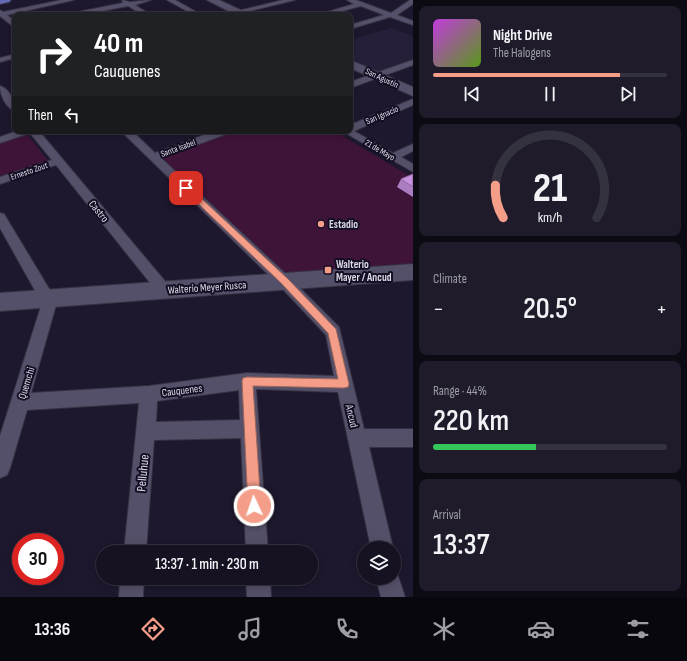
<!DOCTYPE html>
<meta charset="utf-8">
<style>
:root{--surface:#161222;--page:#1f1b2a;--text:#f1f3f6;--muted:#9e9ea5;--line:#353240;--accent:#f49e8a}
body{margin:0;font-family:"Sofia Sans Condensed",sans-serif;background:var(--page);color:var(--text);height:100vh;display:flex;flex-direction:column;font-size:15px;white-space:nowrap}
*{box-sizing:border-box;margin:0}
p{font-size:13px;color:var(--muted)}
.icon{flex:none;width:22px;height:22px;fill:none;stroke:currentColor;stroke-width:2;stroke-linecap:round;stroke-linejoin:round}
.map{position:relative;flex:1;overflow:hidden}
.side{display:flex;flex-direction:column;gap:6px;padding:6px;background:#0c0a13;width:274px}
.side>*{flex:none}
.top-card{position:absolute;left:12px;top:12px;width:341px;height:122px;border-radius:8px;box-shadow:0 2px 10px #0003,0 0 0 1px var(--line);background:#202124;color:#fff;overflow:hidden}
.buttons{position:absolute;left:357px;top:541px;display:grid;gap:8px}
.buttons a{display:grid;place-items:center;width:44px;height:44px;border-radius:50%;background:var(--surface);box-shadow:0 2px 10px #0003,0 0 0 1px var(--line);font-size:20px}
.speed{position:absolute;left:12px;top:533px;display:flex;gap:8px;font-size:20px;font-weight:700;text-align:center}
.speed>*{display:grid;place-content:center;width:52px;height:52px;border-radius:50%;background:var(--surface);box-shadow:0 2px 10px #0003,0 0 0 1px var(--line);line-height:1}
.speed .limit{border:6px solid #d22;background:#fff;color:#111}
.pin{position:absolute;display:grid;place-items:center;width:34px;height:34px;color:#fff;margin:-17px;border-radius:8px;box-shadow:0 2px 6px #0006}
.me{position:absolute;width:44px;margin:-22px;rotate:357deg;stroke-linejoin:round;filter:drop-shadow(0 0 3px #0008)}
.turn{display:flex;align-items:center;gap:14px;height:84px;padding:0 16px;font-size:18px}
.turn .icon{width:52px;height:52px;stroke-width:2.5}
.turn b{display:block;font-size:28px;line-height:34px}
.then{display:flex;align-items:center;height:38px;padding:0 16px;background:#0003;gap:8px;font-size:15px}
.big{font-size:30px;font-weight:600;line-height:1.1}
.side .widget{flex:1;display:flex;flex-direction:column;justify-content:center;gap:6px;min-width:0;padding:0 14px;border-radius:8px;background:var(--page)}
.side .dial{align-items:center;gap:0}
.dial svg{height:104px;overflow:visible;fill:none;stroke:var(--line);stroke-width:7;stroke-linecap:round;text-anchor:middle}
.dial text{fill:var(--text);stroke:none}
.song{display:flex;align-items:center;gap:12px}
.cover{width:48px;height:48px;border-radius:6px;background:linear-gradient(135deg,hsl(290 70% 55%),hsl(90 70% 35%))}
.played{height:4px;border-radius:2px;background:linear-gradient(90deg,var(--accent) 80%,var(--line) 80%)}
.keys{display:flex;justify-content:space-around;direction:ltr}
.heat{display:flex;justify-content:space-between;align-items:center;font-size:22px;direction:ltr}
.charge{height:6px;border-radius:3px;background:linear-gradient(90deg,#34c759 44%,var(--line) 0)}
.trip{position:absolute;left:96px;top:545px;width:222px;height:40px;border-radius:20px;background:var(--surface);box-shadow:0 2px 10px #0003,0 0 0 1px var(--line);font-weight:600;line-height:40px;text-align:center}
.menu{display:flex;height:64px;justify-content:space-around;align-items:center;background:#09070e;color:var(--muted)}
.menu .icon{width:28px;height:28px}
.menu .current{color:var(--accent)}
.menu b{font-size:18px;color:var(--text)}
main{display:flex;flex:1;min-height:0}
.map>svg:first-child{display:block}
.built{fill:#261f3a}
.green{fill:#3f1439}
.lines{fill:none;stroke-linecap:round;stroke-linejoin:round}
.street-casing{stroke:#373243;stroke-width:2}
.secondary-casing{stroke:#373243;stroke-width:2}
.primary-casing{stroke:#373243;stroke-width:2}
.street{fill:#555069;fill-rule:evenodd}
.secondary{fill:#555069;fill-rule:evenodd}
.primary{fill:#6269b6;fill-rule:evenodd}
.wall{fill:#ab7ec1}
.building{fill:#c792e0;stroke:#8b669d}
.route{fill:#f49e8a;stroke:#9f675a}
.poi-dot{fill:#f49e8a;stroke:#140e23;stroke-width:1.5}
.labels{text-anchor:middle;stroke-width:4;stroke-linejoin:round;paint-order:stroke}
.far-street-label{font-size:9px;fill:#dddae9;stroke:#140e23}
.street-label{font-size:11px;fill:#dddae9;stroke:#140e23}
.poi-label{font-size:11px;font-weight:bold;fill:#dddae9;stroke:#140e23;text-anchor:start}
.near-street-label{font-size:13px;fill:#dddae9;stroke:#140e23}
</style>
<main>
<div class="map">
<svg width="413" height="597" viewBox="0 0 413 597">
<rect width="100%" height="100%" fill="#1d182d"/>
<path class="built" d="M391,28l22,8v24l-40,15 -23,-11v-24z"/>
<g class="green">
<path d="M235,131h99l79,47v92l-123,10 -132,-121z"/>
<path d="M27,134l21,27 -46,16 -2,-3v-32z"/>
</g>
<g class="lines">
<defs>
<g id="street">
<path d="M62,0h12l-67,15 8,7v6l-15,-12v-6l3,2z"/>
<path d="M122,0l8,2 21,-2 -16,5 16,10h-8l-15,-9 -46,9h-13l3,-2 51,-10z"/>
<path d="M167,0h8l27,15h-8z"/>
<path d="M283,0h12l-62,15h-12z"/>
<path d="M347,0h9l35,13 19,-13h3v4l-16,11 16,6v4l-23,-8 -40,12v-4l34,-10 -23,-9 -33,9h-11l37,-11z"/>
<path d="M15,54v4l-15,4v-4z"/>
<path d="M413,60v5l-63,23v-6z"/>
<path d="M0,86c10,3 15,16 15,25 -9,-3 -15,-16 -15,-25z"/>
<path d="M413,99v6l-59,26 39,22 20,-9v7l-12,6 12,7v8l-71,-41h8v-6z"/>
<path d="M17,131h22l130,155 2,4 -2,4 -5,2 -5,-2 -103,-129 -56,19v-7l52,-17 -22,-27 -30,10v-6z"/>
<path d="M121,131h11l23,22 60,-22h15l-1,2 -68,25 128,119 50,50 25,102h49v18h-44l24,101h-22l-33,-156 -82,-3 12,163h-22l-5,-114 -87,2 -8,112h-22l15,-149 -112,7 -17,58 -3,7 -7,3v-42l42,-133 -42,-75v-15l4,1 47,78 5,2 2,4 -27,95 118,-7 98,-13 87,3 -8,-41 -47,-50zM239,390l1,30 -84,2 1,-21z"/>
<path d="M394,569l2,1 9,27h-24l-5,-19h18z"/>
<path d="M120,578h24l-1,19h-24z"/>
<path d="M246,578h24l1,19h-24z"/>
</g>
<g id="secondary">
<path d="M207,0h12l28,13 2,2h-13z"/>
<path d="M350,60l63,27v9l-63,-28z"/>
<path d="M413,264v16l-413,31v-18z"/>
</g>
<path id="primary" d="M0,0h11l-2,2 -9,2z"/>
</defs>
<use href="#street" class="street-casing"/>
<use href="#secondary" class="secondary-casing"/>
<use href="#primary" class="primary-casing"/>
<use href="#street" class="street"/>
<use href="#secondary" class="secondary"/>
<use href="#primary" class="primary"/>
</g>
<path class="wall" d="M413,174v23l-16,-10 4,-8z"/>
<path class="building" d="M413,174v13l-12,-8z"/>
<path class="route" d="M186,186l3,1 99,92 48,50 13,55 -1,3 -4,1 -91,-2 8,120 -2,4 -5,2 -4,-2 -2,-4 -6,-125 1,-3 4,-1 91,2 -10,-46 -47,-50 -97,-93 -1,-2z"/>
<g class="poi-dot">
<circle cx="321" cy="224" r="4"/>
<rect x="324" y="266" width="8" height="8" rx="2"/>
</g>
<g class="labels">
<g class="far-street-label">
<text transform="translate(382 78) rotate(25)" y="3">San Agustín</text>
<text transform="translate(382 115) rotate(-23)" y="3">San Ignacio</text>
<text transform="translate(178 148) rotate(-20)" y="3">Santa Isabel</text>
<text transform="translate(380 150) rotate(30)" y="3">21 de Mayo</text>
<text transform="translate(29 171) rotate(-19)" y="3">Ernesto Zout</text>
</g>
<g class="street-label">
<text transform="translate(99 211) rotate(51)" y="4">Castro</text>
<text transform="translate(207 287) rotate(-4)" y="4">Walterio Meyer Rusca</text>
<text transform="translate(26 383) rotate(-73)" y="4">Quemchi</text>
<text transform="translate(182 390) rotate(-7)" y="4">Cauquenes</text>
<text transform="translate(352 416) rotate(77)" y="4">Ancud</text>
</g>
<g class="poi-label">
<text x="329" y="228">Estadio</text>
<text x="336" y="268">Walterio<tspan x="336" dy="13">Mayer / Ancud</tspan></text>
</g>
<g class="near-street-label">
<text transform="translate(142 473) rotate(-85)" y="5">Pelluhue</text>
</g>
</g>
</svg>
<div class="buttons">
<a><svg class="icon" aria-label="layers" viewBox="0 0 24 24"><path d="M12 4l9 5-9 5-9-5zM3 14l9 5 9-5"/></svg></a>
</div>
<div class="speed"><div class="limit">30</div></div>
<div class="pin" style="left:186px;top:188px;background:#d93025"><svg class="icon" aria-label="arrive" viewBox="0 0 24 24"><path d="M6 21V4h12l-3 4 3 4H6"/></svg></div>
<svg class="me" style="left:254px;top:506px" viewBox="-20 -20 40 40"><circle r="17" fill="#f49e8a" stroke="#fff" stroke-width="3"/><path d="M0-11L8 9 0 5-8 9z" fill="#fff"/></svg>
<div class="trip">13:37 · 1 min · 230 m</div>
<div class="top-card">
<div class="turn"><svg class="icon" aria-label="right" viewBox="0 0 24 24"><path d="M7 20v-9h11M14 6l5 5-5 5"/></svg><div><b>40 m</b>Cauquenes</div></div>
<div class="then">Then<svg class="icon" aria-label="left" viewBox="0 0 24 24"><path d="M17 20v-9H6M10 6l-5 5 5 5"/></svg></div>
</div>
</div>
<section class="side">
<div class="widget">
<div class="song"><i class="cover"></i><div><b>Night Drive</b><p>The Halogens</p></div></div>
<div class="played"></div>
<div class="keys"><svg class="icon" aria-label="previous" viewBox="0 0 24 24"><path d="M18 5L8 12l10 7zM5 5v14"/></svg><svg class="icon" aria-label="pause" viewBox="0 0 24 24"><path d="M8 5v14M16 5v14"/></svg><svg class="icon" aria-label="next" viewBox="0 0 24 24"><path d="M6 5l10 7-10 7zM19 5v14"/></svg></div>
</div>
<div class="widget dial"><svg viewBox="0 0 100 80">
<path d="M14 69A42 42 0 1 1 86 69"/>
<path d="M14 69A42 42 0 0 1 8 44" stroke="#f49e8a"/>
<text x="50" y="56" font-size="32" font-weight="700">21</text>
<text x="50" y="72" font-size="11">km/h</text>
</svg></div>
<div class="widget"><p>Climate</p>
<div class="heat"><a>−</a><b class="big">20.5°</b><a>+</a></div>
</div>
<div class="widget"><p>Range · 44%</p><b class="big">220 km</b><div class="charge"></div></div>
<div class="widget"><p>Arrival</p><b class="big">13:37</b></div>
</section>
</main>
<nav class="menu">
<b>13:36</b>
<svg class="icon current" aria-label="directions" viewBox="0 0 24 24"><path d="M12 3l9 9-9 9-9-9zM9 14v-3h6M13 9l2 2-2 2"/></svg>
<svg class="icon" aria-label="music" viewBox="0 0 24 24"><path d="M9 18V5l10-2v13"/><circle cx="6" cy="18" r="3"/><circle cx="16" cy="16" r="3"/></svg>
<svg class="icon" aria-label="phone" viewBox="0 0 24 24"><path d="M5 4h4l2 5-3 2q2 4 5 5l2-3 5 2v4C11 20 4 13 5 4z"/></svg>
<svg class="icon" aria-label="climate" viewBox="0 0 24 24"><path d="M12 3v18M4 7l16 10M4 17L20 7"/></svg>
<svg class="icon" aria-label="car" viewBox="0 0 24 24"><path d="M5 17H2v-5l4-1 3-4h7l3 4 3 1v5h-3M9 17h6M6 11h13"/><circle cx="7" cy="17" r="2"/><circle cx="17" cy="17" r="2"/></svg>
<svg class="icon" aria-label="filters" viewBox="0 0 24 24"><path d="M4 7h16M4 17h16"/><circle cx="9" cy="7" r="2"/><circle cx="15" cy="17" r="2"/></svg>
</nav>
